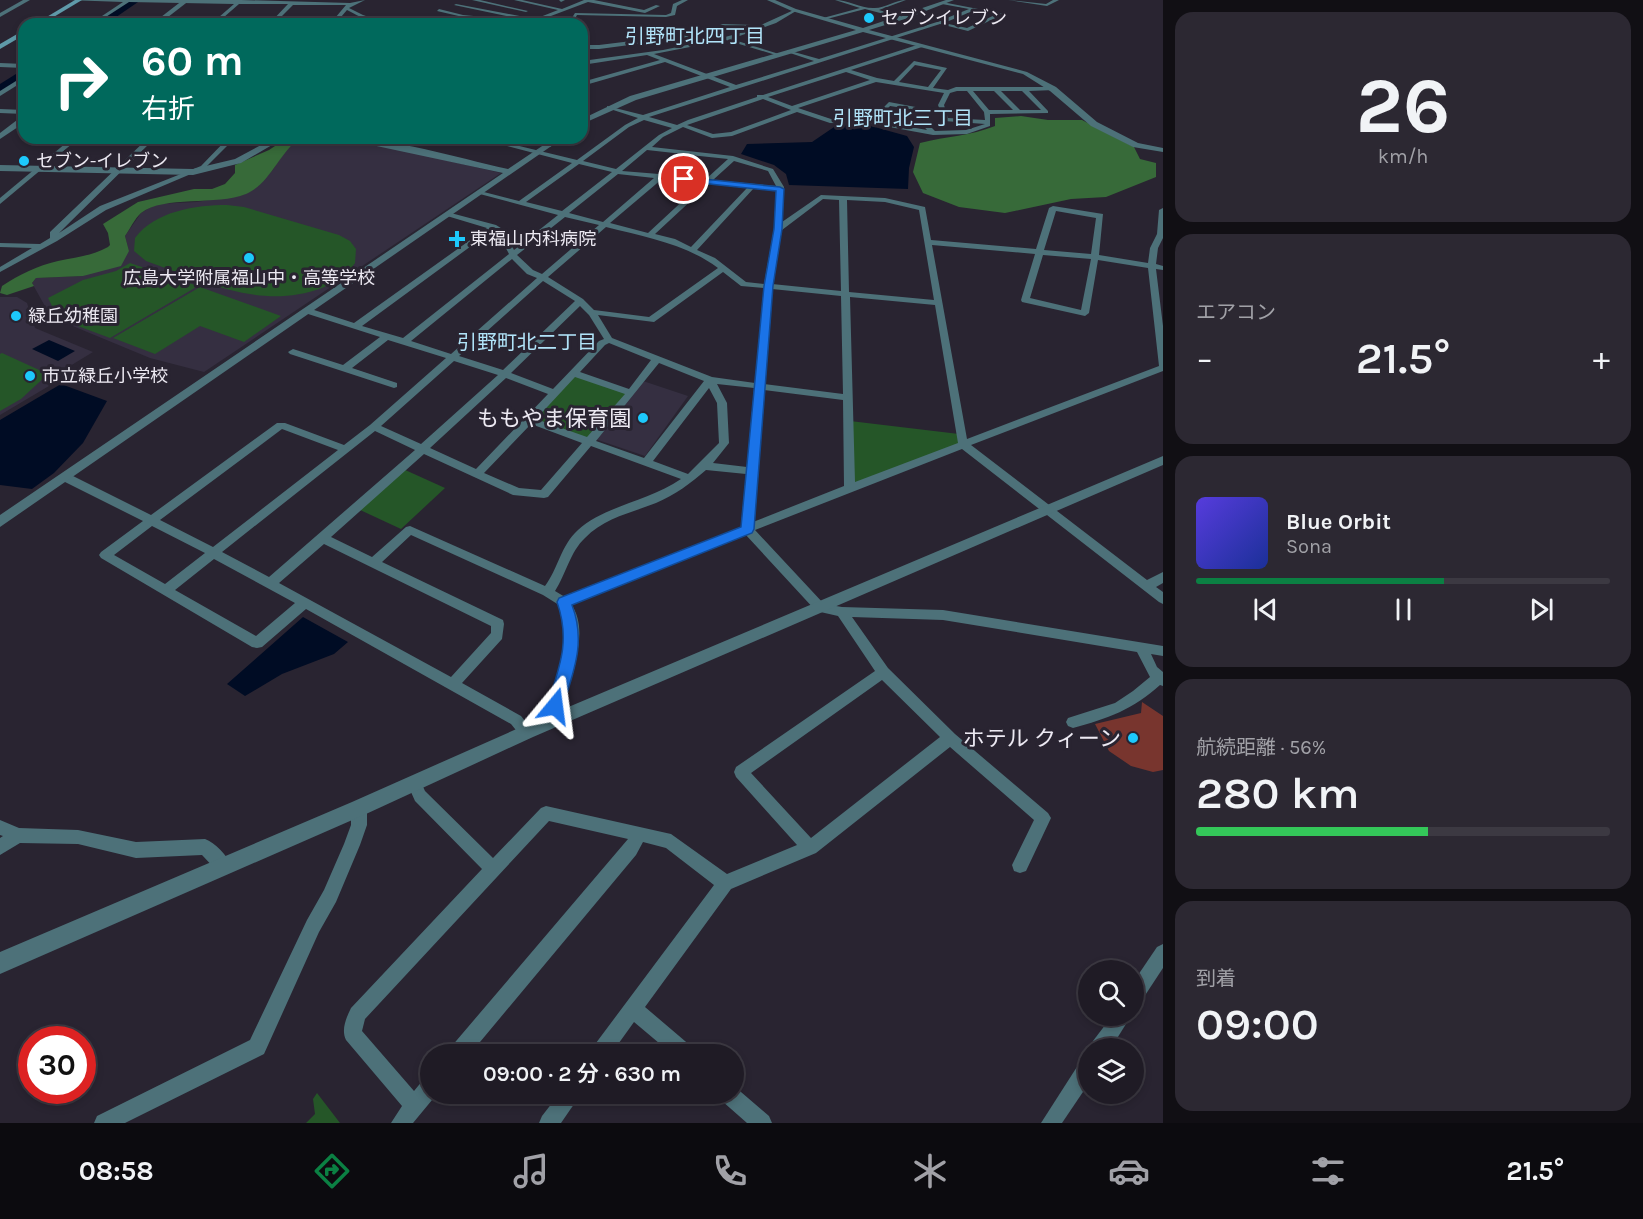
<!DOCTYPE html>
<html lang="ja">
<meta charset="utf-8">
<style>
:root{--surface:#1f1b25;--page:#2c2832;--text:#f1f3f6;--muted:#a1a1a7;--line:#3c3942;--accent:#0b8043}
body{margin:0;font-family:Karla,"Noto Sans JP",sans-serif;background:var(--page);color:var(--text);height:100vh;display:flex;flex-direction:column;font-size:22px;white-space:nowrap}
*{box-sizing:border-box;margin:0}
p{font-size:20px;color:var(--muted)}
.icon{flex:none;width:33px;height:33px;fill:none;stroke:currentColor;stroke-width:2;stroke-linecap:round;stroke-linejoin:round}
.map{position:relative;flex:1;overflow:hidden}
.side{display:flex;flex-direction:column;gap:12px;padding:12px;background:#110f14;width:480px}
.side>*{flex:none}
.top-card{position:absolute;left:18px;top:18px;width:570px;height:126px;border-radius:18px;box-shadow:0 3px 9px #0003,0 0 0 2px var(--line);background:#00695c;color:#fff;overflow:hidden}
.tools{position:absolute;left:1078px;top:960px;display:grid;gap:12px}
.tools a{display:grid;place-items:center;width:66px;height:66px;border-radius:50%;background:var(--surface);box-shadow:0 3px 9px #0003,0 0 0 2px var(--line);font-size:30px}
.speed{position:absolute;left:18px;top:1026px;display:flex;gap:12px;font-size:30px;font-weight:700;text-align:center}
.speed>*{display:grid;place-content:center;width:78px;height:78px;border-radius:50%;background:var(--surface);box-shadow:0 3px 9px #0003,0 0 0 2px var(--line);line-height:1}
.speed .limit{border:9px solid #d22;background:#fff;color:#111}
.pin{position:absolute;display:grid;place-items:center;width:51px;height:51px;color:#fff;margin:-26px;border:3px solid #fff;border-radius:50%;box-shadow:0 2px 6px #0007}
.me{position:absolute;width:66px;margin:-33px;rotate:16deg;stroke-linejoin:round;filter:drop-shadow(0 0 4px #0008)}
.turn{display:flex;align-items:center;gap:21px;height:126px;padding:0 24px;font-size:27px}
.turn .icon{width:78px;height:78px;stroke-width:2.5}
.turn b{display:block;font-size:42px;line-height:51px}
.big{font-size:45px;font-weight:600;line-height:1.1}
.side .card{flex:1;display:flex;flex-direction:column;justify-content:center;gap:9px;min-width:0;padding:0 21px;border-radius:18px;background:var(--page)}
.side .dial{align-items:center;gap:0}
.dial b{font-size:78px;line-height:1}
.song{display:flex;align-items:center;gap:18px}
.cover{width:72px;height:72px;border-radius:9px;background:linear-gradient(135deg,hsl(250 70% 55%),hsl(230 70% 35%))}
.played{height:6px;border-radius:3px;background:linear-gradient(90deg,var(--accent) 60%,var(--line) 60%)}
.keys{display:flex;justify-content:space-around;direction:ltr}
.heat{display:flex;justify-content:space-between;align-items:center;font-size:33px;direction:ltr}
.charge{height:9px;border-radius:4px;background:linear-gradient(90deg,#34c759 56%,var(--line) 0)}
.trip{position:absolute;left:420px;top:1044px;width:324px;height:60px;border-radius:30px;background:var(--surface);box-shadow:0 3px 9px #0003,0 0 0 2px var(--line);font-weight:600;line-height:60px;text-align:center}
.dock{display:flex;height:96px;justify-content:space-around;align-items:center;background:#0c0b0f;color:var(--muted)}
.dock .icon{width:42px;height:42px}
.dock .selected{color:var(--accent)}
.dock b{font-size:27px;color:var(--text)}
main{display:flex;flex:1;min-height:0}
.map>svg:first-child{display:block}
.built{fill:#352f41}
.green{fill:#255628}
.forest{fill:#376a39}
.water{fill:#000c24}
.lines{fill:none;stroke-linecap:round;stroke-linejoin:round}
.river{fill:#000c24;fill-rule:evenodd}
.building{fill:#78352e}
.minor{fill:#4d7179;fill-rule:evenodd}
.tertiary{fill:#4d7179;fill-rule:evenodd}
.secondary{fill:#5f9aa9;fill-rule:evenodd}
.route{fill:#1a73e8;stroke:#114b97;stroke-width:1.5}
.poi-dot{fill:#1dc9fc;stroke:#292431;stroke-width:2}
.labels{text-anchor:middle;stroke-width:6;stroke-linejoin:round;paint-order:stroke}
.far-poi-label{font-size:18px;fill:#ece9f2;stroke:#292431;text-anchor:start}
.far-neighbourhood-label{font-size:20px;fill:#b1e4f9;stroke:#292431}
.poi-label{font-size:22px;fill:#ece9f2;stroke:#292431;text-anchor:end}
</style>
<main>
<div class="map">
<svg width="1163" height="1123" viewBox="0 0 1163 1123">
<rect width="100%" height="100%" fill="#292431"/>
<g class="built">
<path d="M300,138h28l70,11 103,24 -297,199 -54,-14 -99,-41 -19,-34 4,-5 47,-2 46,-25 -4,-15 16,-23 15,-9 40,-2 47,-7 11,-6 18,-18 16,-25z"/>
<path d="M0,297h17l10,6 8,25 58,24 -28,17 -11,14 -54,32z"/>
<path d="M643,381l45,15 -43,60 -50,-17z"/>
</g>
<g class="green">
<path d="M227,205l17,2 95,28 11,6 6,8 -1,14c-8,12 -20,19 -33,25 -62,23 -118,-7 -176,-27l-12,-10 1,-13c20,-27 61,-33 92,-33z"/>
<path d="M130,263l68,23 -88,52 -43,-16 3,-2 -14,-6 -8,-16 35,-18 33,-9z"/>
<path d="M200,287l81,29 -37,26 -44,-16 -45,28 -42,-16z"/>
<path d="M2,353l46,21 -27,25 -21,12v-57z"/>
<path d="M574,374l56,19 -41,48 -58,-21z"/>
<path d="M850,421l109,13 2,9 -109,42z"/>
<path d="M403,469l42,19 -44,41 -43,-20z"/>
<path d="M317,1093l23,30h-34l9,-9 -2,-15z"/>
</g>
<g class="forest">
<path d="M1021,116l27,4h34l52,27 6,12 16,4v14l-50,20 -35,2 -66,14 -46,-6 -36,-14 -10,-21 7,-29c27,-7 50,-7 75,-17v-8z"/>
<path d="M287,138h13c-21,15 -30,46 -54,56 -29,12 -82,1 -105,19 -6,5 -11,16 -16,23l4,15 -8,15 -38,10 -47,2 -4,5 2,3 -27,9 -7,-2 2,-7c18,-12 35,-20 56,-25 18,-4 34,-5 50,-14l2,-2 -2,-12 -5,-9 35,-22 56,-13h18l13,-5 10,-11v-8l34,-15z"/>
</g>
<g class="water">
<path d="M837,125l34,1 36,10 7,11 -5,21 -1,21 -119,-4 -3,-11 -12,-9 -33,-11 6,-10 65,-2z"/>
<path d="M49,340l26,11 -17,10 -26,-12z"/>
<path d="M61,384l46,17 -24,42 -29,30 -22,16 -32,-4v-65z"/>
<path d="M303,617l45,25 -14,12 -52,20 -37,22 -18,-12z"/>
</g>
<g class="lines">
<g class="river">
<path d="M129,0h12l-35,24h-12z"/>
<path d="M24,69v9l-24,15v-9z"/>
</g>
</g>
<path class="building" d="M1142,702l21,14v54l-10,2 -22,-6 -22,-15 -14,-27 46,-11z"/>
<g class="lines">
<g class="minor">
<path d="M67,0h174l109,3 15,-3 -16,8 14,7 26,9c-15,0 -29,-7 -42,-14l-12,14h-5l16,-19h-53l-19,19h-5l19,-20h-49l-23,20h-5l23,-20 -105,-2 -34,22h-5l33,-22z"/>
<path d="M472,0h8l48,11 -2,1z"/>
<path d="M514,0h8l40,9 22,-9h10l50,10 12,-5 4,1 -15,7 -57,-11 -53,20 -81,-17 2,-1 79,15 23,-9z"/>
<path d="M559,0h6l-4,2z"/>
<path d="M682,0h6l-11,6 -2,9 -9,2 -89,-2 -5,9h-4l7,-11 91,2 5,-2 2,-9z"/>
<path d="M835,0c13,0 25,8 38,8 11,1 22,-8 33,-8l-27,10 26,8 -2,1 -38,-10 -42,11v-2l37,-10z"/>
<path d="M1008,0l38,4 7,-4h6l-12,6z"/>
<path d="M942,2l62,12 -36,17 -28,-7 -291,93 28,8 11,-5 69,-23v-2h6l157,-51 2,3 -71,23 26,8 17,3 20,-20 33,7 -14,20 15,2 8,-3h97l2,3 -26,1 19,20v2l-58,1v12l-23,8 -34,1 -60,-11 -43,-1 -33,-11 -65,24 -20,2 -29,-11 -20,10 -11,10 81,9 40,13 11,18 -2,35 39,-27 64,3 40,9 6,33 105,9 13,-41 4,-2 50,8 -4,41 49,8 2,-15 7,-14 2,-24 4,-2v30l-5,10 -2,16 7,2v4l-7,-1 7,57v45l-192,74 176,135 16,-8v11l-7,4 7,5v12l-4,-2 -197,-153 -207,81 69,74 18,3 101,3 220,36v10l-12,-2 6,13 6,5v14l-3,-1c-26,24 -53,34 -87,43l-5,-2 -2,-4 2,-4 47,-15 18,-12 17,-14 -13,-25 -194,-32 -91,-3 36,51 67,66 93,79 3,5 -25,53 -6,2 -6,-2 -2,-6 22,-45 -84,-73 -134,106 -85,36 -86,118 47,40 2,7h-22l-38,-32 -23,32h-20l2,-7 121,-162 -48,-37 -23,-6 -7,13 -166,199h-21l2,-7 177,-208 -79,-18 -184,198 -3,12 52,60 9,-11 7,-2v16h7l-24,29h-22l11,-17 -56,-66c-5,-10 0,-22 5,-32l131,-139 -67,-68 -8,-18 2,-5 5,-2 5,2 6,13 68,67 48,-50 5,-2 125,28 56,40 70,-29 -61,-68 -2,-5 2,-5 139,-96 -37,-55 -22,-5 -71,-77 -174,70c17,24 4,59 -3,83 -2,5 -6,13 -6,19 0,3 4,9 5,13l-2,4 -5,2 -5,-2 -7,-17 16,-54 2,-28 -3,-11 -4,-8 -16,-10 -132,-60 -29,27 121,58 1,4 -2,15 -40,44 59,33 13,16 -2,4c-10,4 -15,-5 -21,-12l-205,-115 -44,38 -5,1 -5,-1 -151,-89 -2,-3 2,-3 42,-31 -82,-41 -1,-3 5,-4 4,1 82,41 126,-92h8l59,22 26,-20 76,-67 -58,-18 -36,28 45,15v4l-3,1 -104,-34 -2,-2 5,-3 50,16 37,-28 -75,-24v-4h6l43,14 133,-95 -40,-12v-4l49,13 8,5 10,20 44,-35 -82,-22 4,-2 39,10 53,-38 -96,-25h11l90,22 48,-35 13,-7 -31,-10v-2l36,9 87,-28 -65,-25 -83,24v-4l78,-22 -13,-5 -65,10v-4l81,-11 58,-12 27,-7 48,-22v2l-20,12 -45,16 48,15v2l-53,-16 -72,14 82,31 78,-24 -27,-9v-2l32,9 118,-37 32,-13 -27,-5zM975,10l22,4 -30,14 -23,-5zM915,65l26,5 -13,17 -29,-5zM846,72l24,8 -78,26 -24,-9zM876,82l68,11 -6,12 6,16 41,3 -19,6 -31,1 -10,-10 -4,-13 -32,-6 -18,18 -40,-1 -33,-11zM957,91h10l17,21 1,8 -37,-2 -4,-13 6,-12zM973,91h21l19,19h-24zM1001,91h21l19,19h-21zM763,99l28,11 -60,22 -18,2 -26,-9zM890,106l26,4 3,11 8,9 -50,-9zM644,120l28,8 -13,7 -43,34 -33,-8 46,-34zM647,150l36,4 -24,20 -37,-3zM690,155l38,4 -22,20 -40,-4zM734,161l34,10 8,15 -63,-6zM579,164l33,8 -50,39 -36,-9zM618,174l36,4 -51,44 -34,-9zM662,179l40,4 -54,50 -38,-10zM709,184l38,4 -56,59 -16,-8 -20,-5zM754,188l22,3 -2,38 -10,55 -18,-2 -31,-24 -18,-8zM823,199l16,1 2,91 -69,-7 10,-54zM847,200l38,2 34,8 15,90 -85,-8zM1056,211l40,7 -5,36 -47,-4zM565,217l34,8 -57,49 -9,-4 -16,-15zM606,227c39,10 80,17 112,41l-69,49 -55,-7 -11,-11 -35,-22zM493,230l5,3 11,21 -106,84 -41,-12zM932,245l103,9 -14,46 1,2 63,14 4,-3 9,-53 50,8 11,98 -192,73zM1043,255l48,4 -10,51 -51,-12zM512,259l15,15 10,4 -86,76 -40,-13zM723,272l18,14 23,2 -9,95 -43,-6 -100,-39 -14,-23 56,7zM543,281l32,20 -72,69 -44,-14zM772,289l69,7 2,98 -79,-10zM850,297l85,8 23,138 -103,39zM580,306l9,9 15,24 -5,2 -46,48 -42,-16zM609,343l42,17 -22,29 -49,-17 25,-27zM454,361l44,14 -77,69 -40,-18zM659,363l45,18 -60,77 -48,-17zM575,377l50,17 -38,43 -51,-18zM506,378l42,16 -72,75 -46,-21zM717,384l37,4 -7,79 -34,-4 16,-20 -2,-40zM709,388l8,15 2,40 -31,31 -35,-13zM764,390l79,10 1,86 -91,36zM531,424l51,19 -41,47 -22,-2 -35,-15zM282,429l56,21 -125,97 -53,-27zM375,431l40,19 -146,127 -47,-25zM591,446l90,33c-32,22 -77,27 -103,51 -17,15 -20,39 -33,56l-135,-60 -4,1 -34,30 -41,-20 93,-83 89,41 31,3 4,-1zM706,470l40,4 -5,53 -176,70 -10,-6c11,-17 15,-39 30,-53 19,-20 46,-25 71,-35 19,-8 35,-20 50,-33zM152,526l53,27 -40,31 -51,-29zM324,544l167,82v7l-40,44 -172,-94zM214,559l81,44 -39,33 -81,-46zM882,680l58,57 -129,101 -60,-65z"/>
<path d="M439,9l24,6 21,2h-21l-26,-6z"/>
<path d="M723,24l31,1 -10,3 -21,-1 -25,9 -99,13h-17v-4h17l98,-12z"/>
<path d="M24,76v5l-24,15v-5z"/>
<path d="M0,109l24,1v4l-24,-1z"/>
<path d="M72,138h7l-79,66v-6z"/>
<path d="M148,138h7l-96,95 41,-27 101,-40 27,-28h7l-30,30 -99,42 -49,31 -57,31v-5l32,-19 -32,-1v-4l40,1 10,-6v-6z"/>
<path d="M518,138h11l24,7 -3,2z"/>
<path d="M359,801l5,2 3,5v17l-7,20 -24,57 -17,30 -55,122 -139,69h-31l3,-7 153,-76 57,-120 17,-30 20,-46 7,-19v-17l3,-5z"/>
<path d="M0,820l19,8 59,2 58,12 69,-3c10,4 22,16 26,26l-2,6 -6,2 -6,-2 -15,-16 -66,3 -58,-14 -58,-1 -20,12v-17l3,-2 -3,-1z"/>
<path d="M1163,944v24l-23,35 -6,3v-25l23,-34z"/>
<path d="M1112,1016h19l-20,32h-20l2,-7z"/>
<path d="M1089,1057v26l-27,40h-21l41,-64z"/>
<path d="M734,1086l35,30 3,7h-25l-25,-22 -2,-7h14z"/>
<path d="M559,1094h22l-20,29h-22l3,-7z"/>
</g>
<g class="tertiary">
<path d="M23,0h7l-30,17v-4z"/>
<path d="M183,0h7l-31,24h-7z"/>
<path d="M767,0h8l21,9 67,19 83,-28h8l-49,19 -36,11 158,42 29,15 41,35 41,21 25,5v4l-30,-5 -42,-21 -41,-35 -27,-17 -160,-42 -227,68 -54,24v-5l48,-23 226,-66 -64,-19z"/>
<path d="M0,63l24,1v4l-24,-1z"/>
<path d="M21,117h3v6l-24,16v-6z"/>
<path d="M274,138h10l-43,25 -48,12 -193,-4v-6l193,4 42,-10z"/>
<path d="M339,138c57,0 114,19 169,31l46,-31h9l-563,389v-12l503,-342z"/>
<path d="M1163,456v9l-630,272 -167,77 -366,160v-22l352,-150 169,-75z"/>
</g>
<g class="secondary">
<path d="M75,0h7l-40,24h-7z"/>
<path d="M24,30v5l-24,14v-5z"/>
</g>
</g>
<path class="route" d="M684,177l96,10 4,2 -2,40 -9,57 -19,243 -2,4 -180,72c14,37 2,65 -9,101l-3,5 -5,2 -6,-2 -2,-5c12,-38 24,-64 10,-104l2,-4 182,-71 23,-241 10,-57 2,-38 -95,-10 -1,-2z"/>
<g class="poi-dot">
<circle cx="869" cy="18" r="6"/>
<circle cx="24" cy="161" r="6"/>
<path d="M454 230h6v6h6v6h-6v6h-6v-6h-6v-6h6z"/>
<circle cx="249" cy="258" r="6"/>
<circle cx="16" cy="316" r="6"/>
<circle cx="30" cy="376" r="6"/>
<circle cx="643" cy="418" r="6"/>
<circle cx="1133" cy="738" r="6"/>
</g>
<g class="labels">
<g class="far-poi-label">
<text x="881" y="24">セブンイレブン</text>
<text x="36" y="167">セブン-イレブン</text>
<text x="470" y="245">東福山内科病院</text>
<text x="249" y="284" text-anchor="middle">広島大学附属福山中・高等学校</text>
<text x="28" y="322">緑丘幼稚園</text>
<text x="42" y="382">市立緑丘小学校</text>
</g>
<g class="far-neighbourhood-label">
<text x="695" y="43">引野町北四丁目</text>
<text x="903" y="125">引野町北三丁目</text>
<text x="527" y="349">引野町北二丁目</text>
</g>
<g class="poi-label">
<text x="631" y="426">ももやま保育園</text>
<text x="1121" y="746">ホテル クィーン</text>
</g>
</g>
</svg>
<div class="tools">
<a><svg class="icon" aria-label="search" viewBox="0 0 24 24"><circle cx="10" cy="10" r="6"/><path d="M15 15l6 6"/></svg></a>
<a><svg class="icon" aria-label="layers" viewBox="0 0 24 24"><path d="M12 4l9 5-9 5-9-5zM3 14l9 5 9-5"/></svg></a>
</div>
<div class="speed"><div class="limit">30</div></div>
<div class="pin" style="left:684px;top:179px;background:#d93025"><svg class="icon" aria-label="arrive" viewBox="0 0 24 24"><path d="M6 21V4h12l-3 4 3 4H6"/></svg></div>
<svg class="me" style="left:555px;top:706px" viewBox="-20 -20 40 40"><path d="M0-17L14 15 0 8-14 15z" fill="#1a73e8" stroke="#fff" stroke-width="4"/></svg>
<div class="trip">09:00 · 2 分 · 630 m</div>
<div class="top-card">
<div class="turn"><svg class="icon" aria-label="right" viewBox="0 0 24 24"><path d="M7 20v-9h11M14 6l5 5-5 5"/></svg><div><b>60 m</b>右折</div></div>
</div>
</div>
<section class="side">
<div class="card dial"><b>26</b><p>km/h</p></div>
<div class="card"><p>エアコン</p>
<div class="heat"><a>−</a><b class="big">21.5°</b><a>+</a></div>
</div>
<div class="card">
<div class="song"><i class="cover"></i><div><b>Blue Orbit</b><p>Sona</p></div></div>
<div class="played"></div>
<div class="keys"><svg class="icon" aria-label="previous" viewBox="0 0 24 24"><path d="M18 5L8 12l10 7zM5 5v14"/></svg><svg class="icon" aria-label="pause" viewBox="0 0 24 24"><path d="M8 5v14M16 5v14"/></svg><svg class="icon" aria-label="next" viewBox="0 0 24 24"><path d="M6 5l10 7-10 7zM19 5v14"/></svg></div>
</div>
<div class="card"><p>航続距離 · 56%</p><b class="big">280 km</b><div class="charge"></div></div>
<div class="card"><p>到着</p><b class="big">09:00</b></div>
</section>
</main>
<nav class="dock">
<b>08:58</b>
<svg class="icon selected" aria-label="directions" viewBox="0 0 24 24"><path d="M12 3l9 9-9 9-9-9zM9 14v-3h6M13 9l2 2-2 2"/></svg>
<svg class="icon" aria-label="music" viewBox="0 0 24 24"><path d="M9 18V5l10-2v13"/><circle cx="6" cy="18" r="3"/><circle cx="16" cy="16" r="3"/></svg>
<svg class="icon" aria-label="phone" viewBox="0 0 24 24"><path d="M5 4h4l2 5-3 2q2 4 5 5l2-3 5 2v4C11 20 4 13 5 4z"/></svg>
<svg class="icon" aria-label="climate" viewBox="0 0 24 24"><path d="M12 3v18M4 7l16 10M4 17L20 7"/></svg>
<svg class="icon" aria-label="car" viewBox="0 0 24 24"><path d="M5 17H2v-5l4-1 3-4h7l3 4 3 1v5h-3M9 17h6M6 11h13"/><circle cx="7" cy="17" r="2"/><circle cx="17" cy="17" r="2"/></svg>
<svg class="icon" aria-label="filters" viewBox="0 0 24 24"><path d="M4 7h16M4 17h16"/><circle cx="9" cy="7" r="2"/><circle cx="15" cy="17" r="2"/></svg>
<b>21.5°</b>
</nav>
